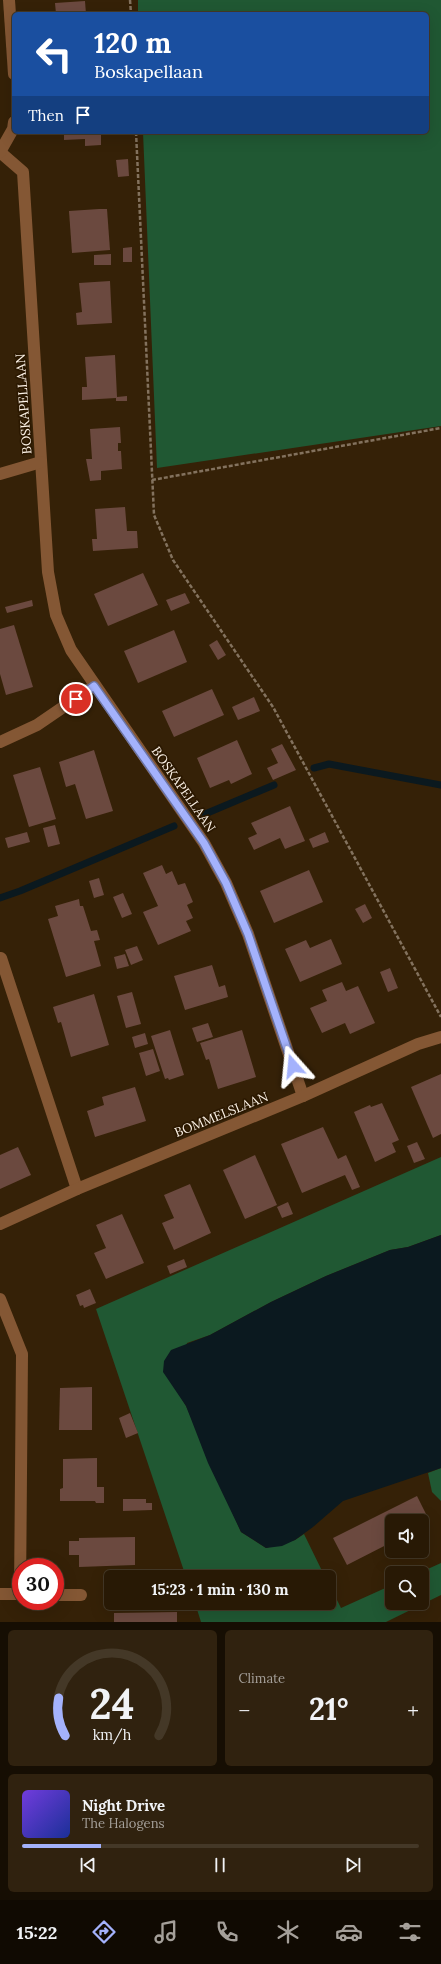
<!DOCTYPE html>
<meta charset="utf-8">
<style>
:root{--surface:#281905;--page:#30220f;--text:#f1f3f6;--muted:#a5a09a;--line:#443827;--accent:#a4b2fc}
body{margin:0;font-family:Lora,serif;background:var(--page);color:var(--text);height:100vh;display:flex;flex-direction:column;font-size:15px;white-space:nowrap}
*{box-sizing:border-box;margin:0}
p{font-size:13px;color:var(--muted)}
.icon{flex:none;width:22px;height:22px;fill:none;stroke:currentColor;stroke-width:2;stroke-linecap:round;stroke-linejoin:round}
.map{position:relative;height:1622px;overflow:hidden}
.panel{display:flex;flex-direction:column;gap:8px;padding:8px;background:#160e03;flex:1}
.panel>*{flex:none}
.banner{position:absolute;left:12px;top:12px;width:417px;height:122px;border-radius:6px;box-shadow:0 4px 16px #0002,0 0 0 1px var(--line);background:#1a4fa0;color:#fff;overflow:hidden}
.buttons{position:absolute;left:385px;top:1514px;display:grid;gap:8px}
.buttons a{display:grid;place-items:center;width:44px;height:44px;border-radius:6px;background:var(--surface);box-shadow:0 4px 16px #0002,0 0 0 1px var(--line);font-size:20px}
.speed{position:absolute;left:12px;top:1558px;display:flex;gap:8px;font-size:20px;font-weight:700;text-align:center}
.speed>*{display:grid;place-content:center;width:52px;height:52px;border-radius:50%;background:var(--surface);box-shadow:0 4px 16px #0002,0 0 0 1px var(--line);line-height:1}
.speed .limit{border:6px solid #d22;background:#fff;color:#111}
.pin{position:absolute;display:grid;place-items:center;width:34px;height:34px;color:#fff;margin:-17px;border:2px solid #fff;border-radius:50%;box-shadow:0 1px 4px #0007}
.me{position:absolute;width:44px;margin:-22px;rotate:342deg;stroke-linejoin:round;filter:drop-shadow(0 0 3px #0008)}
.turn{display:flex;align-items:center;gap:14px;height:84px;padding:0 16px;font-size:18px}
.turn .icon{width:52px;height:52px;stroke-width:2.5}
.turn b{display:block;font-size:28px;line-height:34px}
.then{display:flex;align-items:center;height:38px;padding:0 16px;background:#0003;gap:8px;font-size:15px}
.big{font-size:30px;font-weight:700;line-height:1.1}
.panel .card{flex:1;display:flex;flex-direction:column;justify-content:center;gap:6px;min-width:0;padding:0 14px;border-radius:6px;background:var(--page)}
.panel .dial{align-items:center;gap:0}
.dial svg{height:104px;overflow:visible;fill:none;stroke:var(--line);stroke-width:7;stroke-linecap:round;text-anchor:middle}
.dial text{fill:var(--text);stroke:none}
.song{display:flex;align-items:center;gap:12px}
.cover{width:48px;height:48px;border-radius:6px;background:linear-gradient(135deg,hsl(260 70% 55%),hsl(230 70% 35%))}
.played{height:4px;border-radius:2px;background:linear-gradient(90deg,var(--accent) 20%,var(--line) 20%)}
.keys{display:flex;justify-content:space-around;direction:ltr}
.heat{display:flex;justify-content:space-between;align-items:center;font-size:22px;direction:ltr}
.panel .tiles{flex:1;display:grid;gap:8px;grid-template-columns:1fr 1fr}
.card:last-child{grid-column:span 2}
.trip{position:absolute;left:104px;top:1570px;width:232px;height:40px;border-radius:6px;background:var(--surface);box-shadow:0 4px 16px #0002,0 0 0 1px var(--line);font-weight:700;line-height:40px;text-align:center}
.menu{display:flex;height:64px;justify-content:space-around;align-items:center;background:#100a02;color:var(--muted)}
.menu .icon{width:28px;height:28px}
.menu .current{color:var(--accent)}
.menu b{font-size:18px;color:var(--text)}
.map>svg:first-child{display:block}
.green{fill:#205833}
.water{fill:#0b191f}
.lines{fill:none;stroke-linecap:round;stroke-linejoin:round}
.stream{stroke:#0b191f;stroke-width:7}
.building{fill:#6b493f}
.path{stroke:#83725e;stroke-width:2.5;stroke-dasharray:4 2;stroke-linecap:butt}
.street{stroke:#845734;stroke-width:12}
.route-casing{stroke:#6b74a4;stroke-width:10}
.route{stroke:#a4b2fc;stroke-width:7}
.labels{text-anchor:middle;stroke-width:3.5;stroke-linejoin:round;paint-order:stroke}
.street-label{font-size:13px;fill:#fdf3e7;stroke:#2b1800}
</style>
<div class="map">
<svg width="441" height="1622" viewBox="0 0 441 1622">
<rect width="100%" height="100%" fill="#352107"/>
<g class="green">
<path d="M138,0h303v426l-284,42 -14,-336h284v-118h-289z"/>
<path d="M441,1157v78l-33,12 -18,3 -64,26 -55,26 -61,33 -23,8 -11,46 10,17 55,126 25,16 29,-8 9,-6 21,43h-139l-90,-268z"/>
<path d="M441,1468v33l-9,-9 -4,-19z"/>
<path d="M441,1563v32l-55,27h-185l-6,-19h134v-19l12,24 51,-23v18h30v-30h-3z"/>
</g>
<path class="water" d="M441,1235v233l-98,33 -30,26 -18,13 -13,6 -16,2 -25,-16 -33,-69 -22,-57 -23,-34 1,-11 7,-11 39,-15 61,-33 55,-26 64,-26 18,-3z"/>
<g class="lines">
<g class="stream">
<path d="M314,768l15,-4 112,21"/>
<path d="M205,814l69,-29"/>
<path d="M0,898l20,-7 154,-65"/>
</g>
</g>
<g class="building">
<path d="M85,1l1,13h-30l-1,-11z"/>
<path d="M64,132h37v13l-16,1v-7l-21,1z"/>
<path d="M128,159l1,17 -11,1 -2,-17z"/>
<path d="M99,209h8l3,41 -38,3 -3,-42z"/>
<path d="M132,247v15h-9v-14z"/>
<path d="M111,254v11h-17v-10z"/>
<path d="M110,281l2,42 -35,2 -1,-12 6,-1 -3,-29z"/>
<path d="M115,355l2,42 10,-1v5h-11v-3l-34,2v-13h5l-2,-30z"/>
<path d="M120,427l1,16h-3v8h3l1,18 -21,2v9l-11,1 -4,-22h6l-2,-30z"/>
<path d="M125,507l2,24h10l1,17 -45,3 -1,-12h5l-2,-30z"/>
<path d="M143,573l15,32 -50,21 -14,-32z"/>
<path d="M185,593l5,10 -19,8 -5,-11z"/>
<path d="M32,600l1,6 -26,7 -2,-6z"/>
<path d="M14,625l19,62 -27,8 -6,-21v-45z"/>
<path d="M174,630l13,32 -49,21 -14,-32z"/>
<path d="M217,640l9,15 -8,5 -9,-15z"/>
<path d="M212,689l12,26 -50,22 -12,-26z"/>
<path d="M254,697l6,14 -22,9 -6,-13z"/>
<path d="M237,740l15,34 -21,10 -2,-4 -19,8 -13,-30z"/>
<path d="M282,744l14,26 -23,10 -6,-12 11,-5 -7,-14z"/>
<path d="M94,750l19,61 -27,8 -11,-35 -9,3 -7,-25z"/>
<path d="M40,767l16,52 -27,8 -16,-52z"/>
<path d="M290,806l15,35 -20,8 -5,-11 -26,12 -6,-12 9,-4 -6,-11z"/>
<path d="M55,825l5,19 -12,3 -5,-19z"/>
<path d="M27,832l3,10 -22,6 -3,-10z"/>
<path d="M325,832l4,10 -16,6 -4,-9z"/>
<path d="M162,865l4,9 6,-3 6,14 7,-2 8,19 -6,3 6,13 -7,3 5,10 -33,14 -15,-33 15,-6 -15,-33z"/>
<path d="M309,870l14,32 -49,21 -14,-32z"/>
<path d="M99,878l5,17 -10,3 -5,-17z"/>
<path d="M123,893l9,21 -10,4 -9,-21z"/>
<path d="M79,899l1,7h3l8,25 6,-1 3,10 -6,1 7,25 -35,11 -18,-58 10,-3 -3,-10z"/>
<path d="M365,904l7,14 -9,5 -8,-14z"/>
<path d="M331,939l11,25 -42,18 -15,-33 21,-9 4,8z"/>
<path d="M137,946l6,14 -12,5 -6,-15z"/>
<path d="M125,954l4,12 -12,3 -3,-12z"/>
<path d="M212,965l7,22 6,-2 3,12 -43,13 -11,-34z"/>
<path d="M390,968l8,20 -10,4 -8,-20z"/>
<path d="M342,982l4,9 12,-5 17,37 -25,11 -5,-11 -23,10 -12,-25 17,-7 -5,-11z"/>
<path d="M132,992l9,32 -15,4 -9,-32z"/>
<path d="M94,994l15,51 -38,12 -10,-35 -3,1 -5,-16z"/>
<path d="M208,1023l5,14 -16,5 -5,-14z"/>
<path d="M170,1030l14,45 -15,5 -1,-2 -3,1 -14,-43z"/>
<path d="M242,1030l14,47 -38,12 -9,-30 -3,1 -6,-17z"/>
<path d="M145,1033l3,11 -13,4 -3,-11z"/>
<path d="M153,1049l7,22 -14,5 -7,-23z"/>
<path d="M441,1074v60l-8,4 -22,-51z"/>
<path d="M135,1087l11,34 -51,16 -8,-26 17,-6 -2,-8z"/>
<path d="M382,1103l17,37 -7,3 4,9 -21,10 -21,-50 16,-7 1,2z"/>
<path d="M323,1127l15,32 8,-4 14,32 -8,3 -7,-15 -43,18 -21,-49z"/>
<path d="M417,1142l8,17 -11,4 -7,-17z"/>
<path d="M18,1147l13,28 -31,14v-34z"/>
<path d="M255,1155l22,50 -32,14 -22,-49z"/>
<path d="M190,1184l21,49 -37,17 -12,-27 12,-5 -10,-23z"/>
<path d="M288,1202l5,12 -11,4 -5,-11z"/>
<path d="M122,1214l22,49 -38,16 -12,-26 12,-5 -10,-23z"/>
<path d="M184,1259l3,8 -17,7 -3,-8z"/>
<path d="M90,1289l6,14 -12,5 -1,-3 -3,1 -4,-11z"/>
<path d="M92,1387v43h-33l1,-42z"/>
<path d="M130,1413l8,20 -12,5 -7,-20z"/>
<path d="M97,1458v29h7v16h-8l-1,-2h-35v-12l3,-1v-29z"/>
<path d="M417,1496l13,26 -8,4v-5h-30v21l-45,23 -14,-27z"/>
<path d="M123,1499h23v4h6v7l-29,1z"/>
<path d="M135,1537v28l-56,2v-12h-10v-14h10v-3z"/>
<path d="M177,1612v10h-63v-9z"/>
</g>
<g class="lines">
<g class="path">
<path d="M130,0l1,14"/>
<path d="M136,132l18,383 19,45 100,147 168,310"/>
<path d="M152,480l289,-52"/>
</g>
<g class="street">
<path d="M9,0l5,74"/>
<path d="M0,152l23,20 25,400 8,43 15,35 133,193 22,40 22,51 55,162"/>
<path d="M0,152l13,-23 1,-7"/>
<path d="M0,474l41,-12"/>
<path d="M0,742l37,-17 57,-39"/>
<path d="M1,958l76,231"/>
<path d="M0,1224l77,-35 226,-93 115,-52 23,-7"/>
<path d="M0,1299l22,55 -2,240h-20"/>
<path d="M55,1595h26"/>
</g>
</g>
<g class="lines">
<defs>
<path id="route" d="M76,699l18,-13 110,157 22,40 22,51 45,132"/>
</defs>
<use href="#route" class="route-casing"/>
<use href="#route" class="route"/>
</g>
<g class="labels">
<g class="street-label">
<text transform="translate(23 404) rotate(-94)" y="5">BOSKAPELLAAN</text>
<text transform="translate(184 789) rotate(55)" y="5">BOSKAPELLAAN</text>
<text transform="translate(221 1114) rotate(-22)" y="5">BOMMELSLAAN</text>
</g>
</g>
</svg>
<div class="buttons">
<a><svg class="icon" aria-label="sound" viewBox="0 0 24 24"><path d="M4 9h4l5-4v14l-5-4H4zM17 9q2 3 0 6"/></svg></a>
<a><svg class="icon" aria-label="search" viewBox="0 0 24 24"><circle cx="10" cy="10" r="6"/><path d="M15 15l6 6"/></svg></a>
</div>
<div class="speed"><div class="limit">30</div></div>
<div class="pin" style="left:76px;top:699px;background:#d93025"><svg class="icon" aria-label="arrive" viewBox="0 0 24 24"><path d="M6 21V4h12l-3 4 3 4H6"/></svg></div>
<svg class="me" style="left:293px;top:1066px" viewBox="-20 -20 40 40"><path d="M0-17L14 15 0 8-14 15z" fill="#a4b2fc" stroke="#fff" stroke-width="4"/></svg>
<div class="trip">15:23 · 1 min · 130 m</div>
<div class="banner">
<div class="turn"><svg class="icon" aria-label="left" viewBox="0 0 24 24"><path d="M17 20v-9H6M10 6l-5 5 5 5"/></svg><div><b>120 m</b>Boskapellaan</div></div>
<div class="then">Then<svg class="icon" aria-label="arrive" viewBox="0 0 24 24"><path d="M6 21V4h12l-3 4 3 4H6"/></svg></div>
</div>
</div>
<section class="panel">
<div class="tiles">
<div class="card dial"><svg viewBox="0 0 100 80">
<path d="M14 69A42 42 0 1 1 86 69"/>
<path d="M14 69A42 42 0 0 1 9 40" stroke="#a4b2fc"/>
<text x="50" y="56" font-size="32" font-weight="700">24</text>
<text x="50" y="72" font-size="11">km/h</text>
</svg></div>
<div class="card"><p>Climate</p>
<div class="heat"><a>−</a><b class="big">21°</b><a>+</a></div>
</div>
<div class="card">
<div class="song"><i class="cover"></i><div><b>Night Drive</b><p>The Halogens</p></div></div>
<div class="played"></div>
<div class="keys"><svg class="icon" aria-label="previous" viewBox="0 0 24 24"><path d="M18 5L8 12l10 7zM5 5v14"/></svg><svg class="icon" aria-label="pause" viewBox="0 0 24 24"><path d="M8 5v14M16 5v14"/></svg><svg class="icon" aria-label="next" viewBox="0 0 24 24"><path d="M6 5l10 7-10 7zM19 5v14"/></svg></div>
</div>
</div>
</section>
<nav class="menu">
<b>15:22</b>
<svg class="icon current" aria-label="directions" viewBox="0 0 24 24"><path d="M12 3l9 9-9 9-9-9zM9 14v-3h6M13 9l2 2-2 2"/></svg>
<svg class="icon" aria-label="music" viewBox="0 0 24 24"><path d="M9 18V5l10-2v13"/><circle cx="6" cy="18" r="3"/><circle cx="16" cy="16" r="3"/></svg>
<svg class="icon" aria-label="phone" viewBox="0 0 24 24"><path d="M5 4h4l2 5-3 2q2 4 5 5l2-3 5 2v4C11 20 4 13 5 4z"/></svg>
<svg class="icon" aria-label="climate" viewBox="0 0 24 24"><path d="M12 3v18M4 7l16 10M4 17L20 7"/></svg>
<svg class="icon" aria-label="car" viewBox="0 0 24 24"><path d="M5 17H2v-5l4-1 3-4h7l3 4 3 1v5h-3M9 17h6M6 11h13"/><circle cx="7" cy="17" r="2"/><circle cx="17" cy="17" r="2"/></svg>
<svg class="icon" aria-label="filters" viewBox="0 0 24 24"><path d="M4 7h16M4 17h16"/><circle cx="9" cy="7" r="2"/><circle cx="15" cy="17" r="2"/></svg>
</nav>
